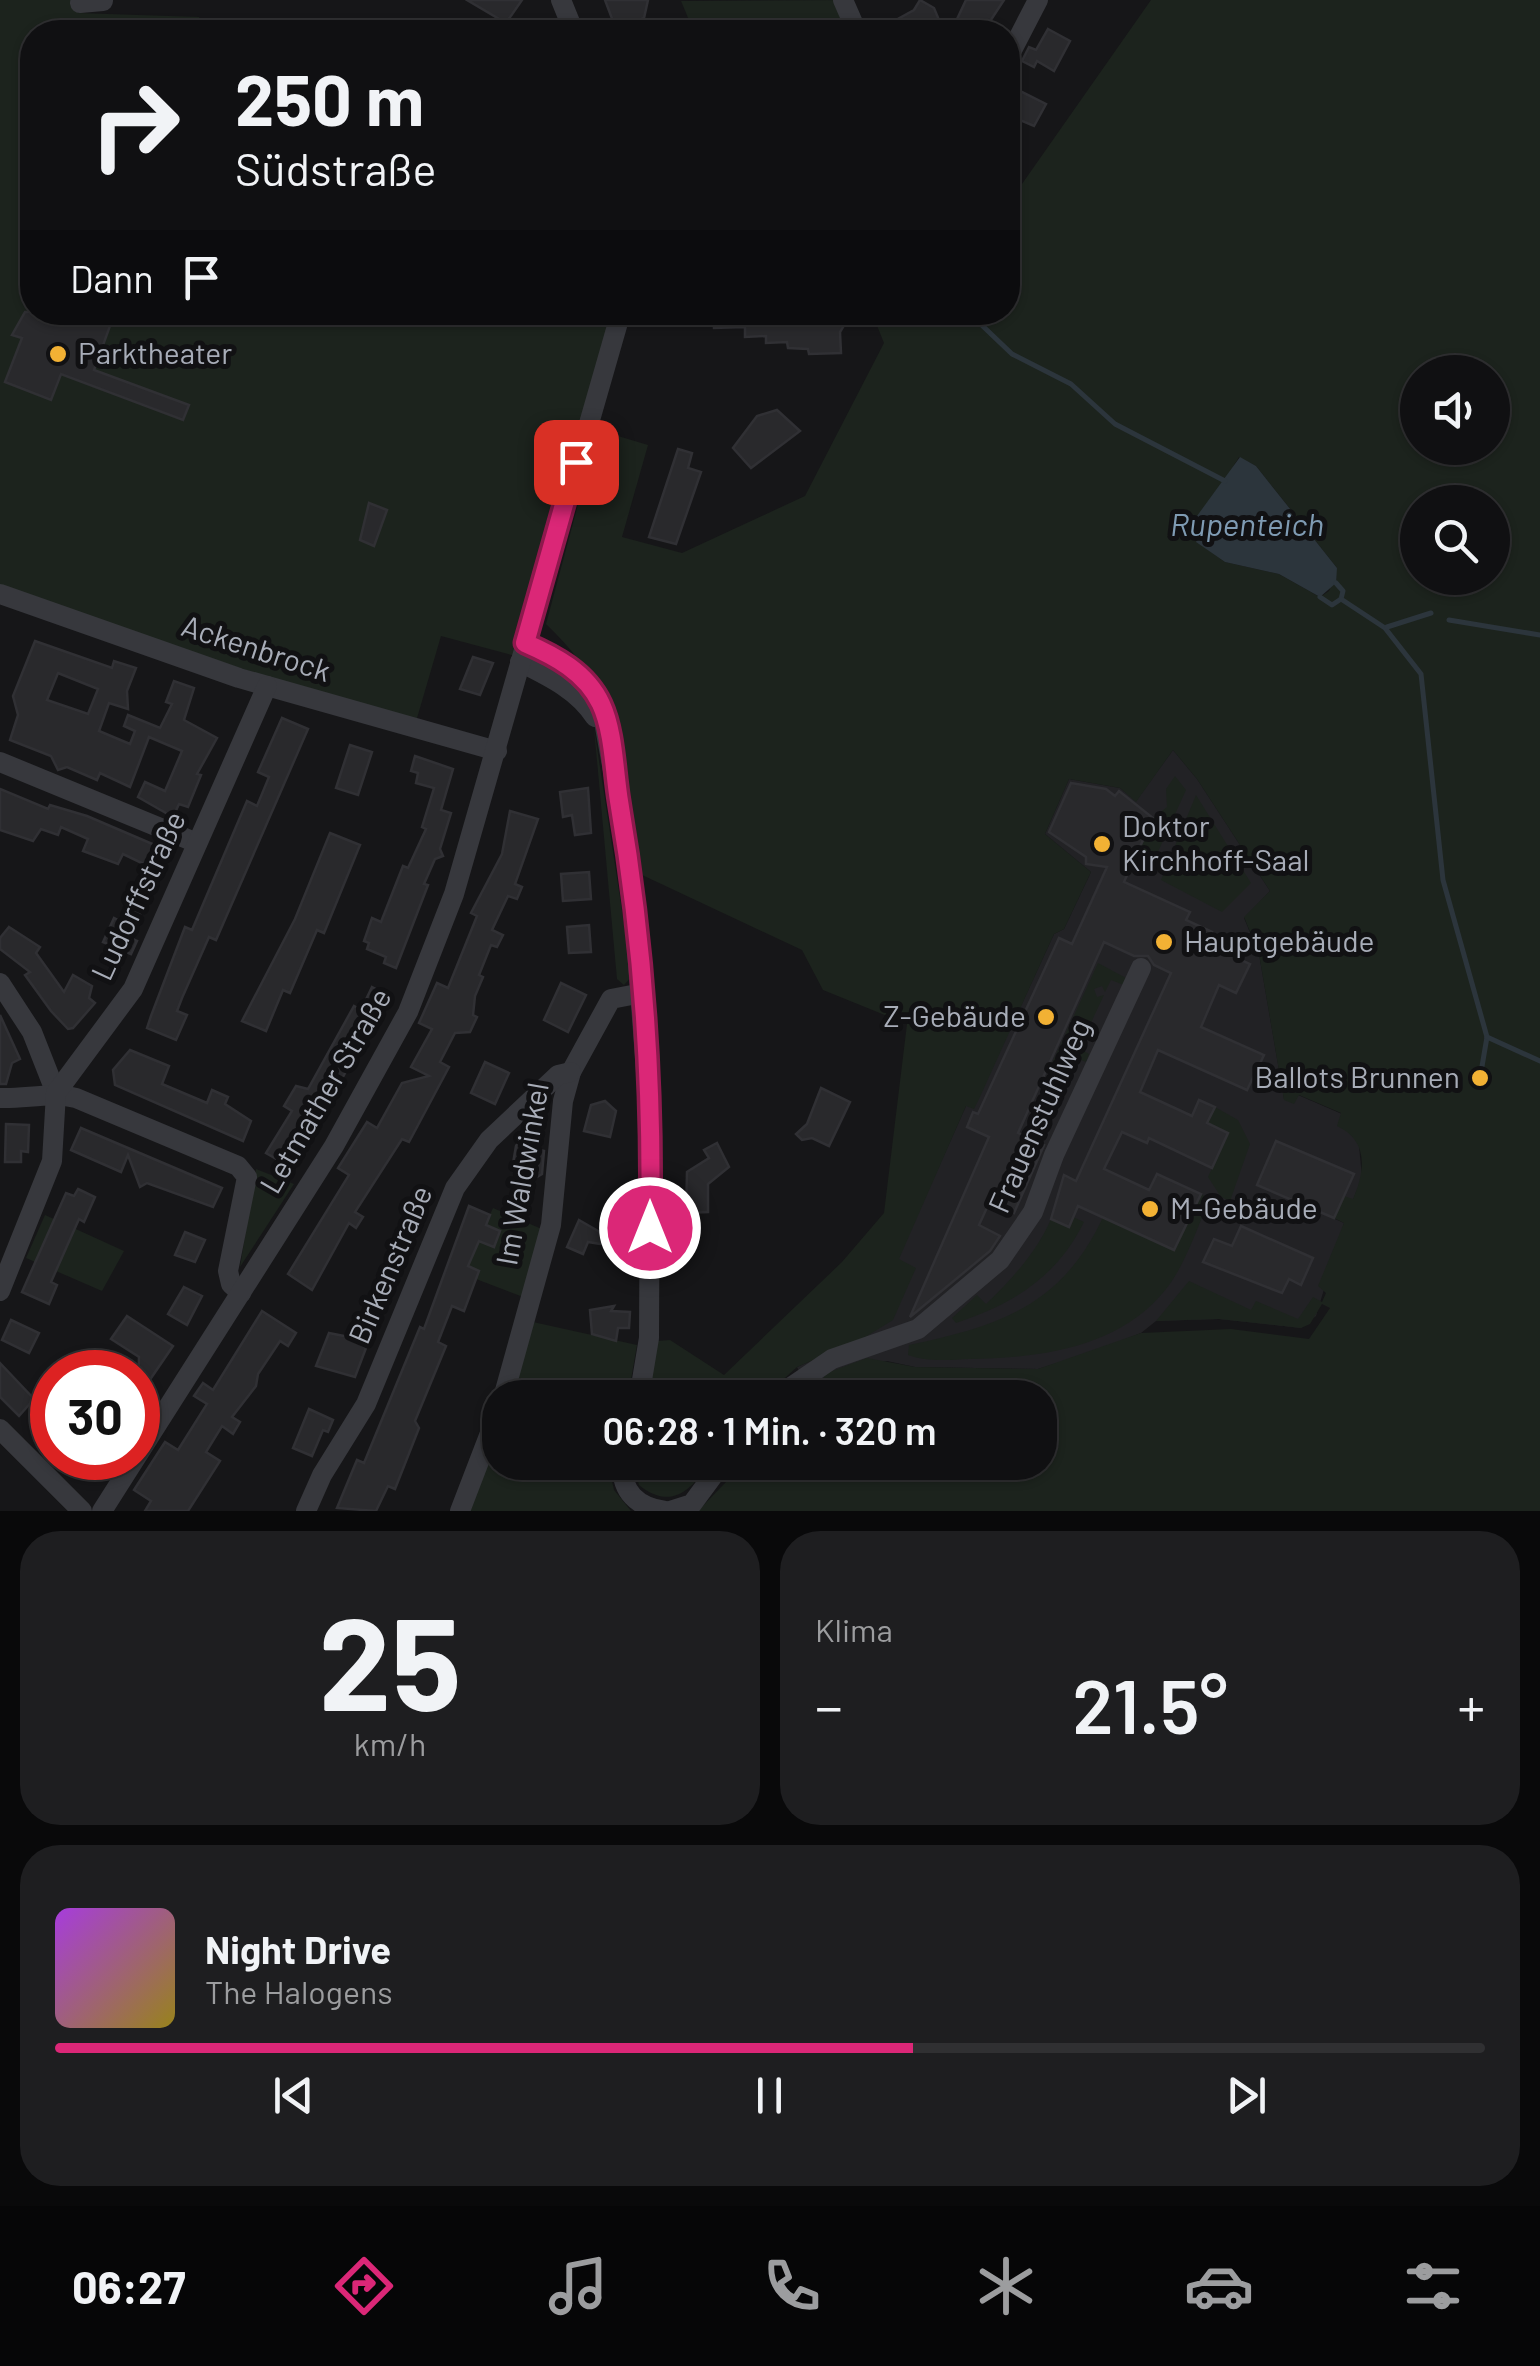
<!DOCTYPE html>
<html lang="de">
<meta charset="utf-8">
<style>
:root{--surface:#101012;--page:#1e1e20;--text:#f1f3f6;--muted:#9c9d9f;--line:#303032;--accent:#db2777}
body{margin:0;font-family:Barlow,sans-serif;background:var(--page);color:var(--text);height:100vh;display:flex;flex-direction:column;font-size:38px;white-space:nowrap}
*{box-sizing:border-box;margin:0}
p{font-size:32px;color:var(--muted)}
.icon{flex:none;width:55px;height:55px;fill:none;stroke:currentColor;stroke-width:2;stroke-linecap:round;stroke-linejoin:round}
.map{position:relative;height:1511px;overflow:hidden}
.sheet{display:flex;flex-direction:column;gap:20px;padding:20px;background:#09090a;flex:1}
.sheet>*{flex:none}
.guide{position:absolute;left:20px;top:20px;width:1000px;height:305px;border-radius:40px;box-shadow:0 2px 8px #0004,0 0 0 2px var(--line);background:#101012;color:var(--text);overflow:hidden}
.tools{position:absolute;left:1400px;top:355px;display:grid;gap:20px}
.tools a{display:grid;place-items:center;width:110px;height:110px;border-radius:50%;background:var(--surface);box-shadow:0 2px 8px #0004,0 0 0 2px var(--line);font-size:50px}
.speed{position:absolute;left:30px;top:1350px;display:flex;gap:20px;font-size:50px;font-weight:700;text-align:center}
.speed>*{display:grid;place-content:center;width:130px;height:130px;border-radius:50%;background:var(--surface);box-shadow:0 2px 8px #0004,0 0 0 2px var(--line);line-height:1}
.speed .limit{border:15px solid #d22;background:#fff;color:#111}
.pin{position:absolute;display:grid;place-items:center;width:85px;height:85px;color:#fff;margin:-42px;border-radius:20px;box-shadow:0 5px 15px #0006}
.me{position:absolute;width:110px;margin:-55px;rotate:0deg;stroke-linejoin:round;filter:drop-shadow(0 0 8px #0008)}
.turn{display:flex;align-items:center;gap:35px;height:210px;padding:0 50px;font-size:45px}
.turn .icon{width:130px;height:130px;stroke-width:2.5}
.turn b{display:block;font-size:70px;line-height:85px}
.then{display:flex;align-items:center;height:95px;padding:0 50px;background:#0003;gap:20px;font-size:38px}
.big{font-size:75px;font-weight:600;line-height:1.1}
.sheet .widget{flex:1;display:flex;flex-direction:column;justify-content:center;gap:15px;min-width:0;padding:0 35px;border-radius:40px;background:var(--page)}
.sheet .dial{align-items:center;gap:0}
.dial b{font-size:130px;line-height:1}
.song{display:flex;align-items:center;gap:30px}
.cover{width:120px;height:120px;border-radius:15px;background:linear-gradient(135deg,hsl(280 70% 55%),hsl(50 70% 35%))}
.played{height:10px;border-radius:5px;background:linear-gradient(90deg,var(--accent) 60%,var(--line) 60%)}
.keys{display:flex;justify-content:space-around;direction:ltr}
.heat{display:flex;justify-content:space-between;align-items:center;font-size:55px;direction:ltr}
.sheet .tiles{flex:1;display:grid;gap:20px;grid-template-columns:1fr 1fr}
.widget:last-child{grid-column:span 2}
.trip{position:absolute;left:482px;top:1380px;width:575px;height:100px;border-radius:40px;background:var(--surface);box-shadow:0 2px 8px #0004,0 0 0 2px var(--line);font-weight:600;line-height:100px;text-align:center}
.tabs{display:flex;height:160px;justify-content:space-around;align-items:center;background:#060607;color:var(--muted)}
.tabs .icon{width:70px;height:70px}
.tabs .active{color:var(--accent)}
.tabs b{font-size:45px;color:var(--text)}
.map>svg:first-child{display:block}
.built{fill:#222225}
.green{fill:#1c231d;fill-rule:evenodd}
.water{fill:#2c353c}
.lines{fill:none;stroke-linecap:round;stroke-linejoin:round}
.stream{stroke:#2c353c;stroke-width:5}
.building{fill:#29292c;stroke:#303034;stroke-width:2.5;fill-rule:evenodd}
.street{stroke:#37383d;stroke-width:20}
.route-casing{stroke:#8e194d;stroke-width:25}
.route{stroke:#db2777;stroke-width:18}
.poi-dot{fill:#f2b134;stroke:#111113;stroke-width:4}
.labels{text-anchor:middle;stroke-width:10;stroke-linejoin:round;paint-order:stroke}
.poi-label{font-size:30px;fill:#a8adb8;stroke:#111113;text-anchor:start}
.street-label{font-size:30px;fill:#a8adb8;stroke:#111113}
.water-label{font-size:32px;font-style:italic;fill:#7f9bb3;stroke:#111113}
</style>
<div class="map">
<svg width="1540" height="1511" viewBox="0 0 1540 1511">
<rect width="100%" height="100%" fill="#161618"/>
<path class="built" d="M1173,750l24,29 73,112 -26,27 15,36 25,145 14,-4 44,19 17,32 3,31 -9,23 -18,19 9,4 -28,93 -15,12 -82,-9 -63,2 -15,12 -48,19 -55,17 -123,-2 -28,-6 -63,14 1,11 -14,8 -14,-27 65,-28 104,-233 11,-5 77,-167 10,-5 27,-57 -46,-38 24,-55 51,9 16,13z"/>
<g class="green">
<path d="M0,0h77l1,13 121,4 2,7 16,-1 1,9h-186v280l584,1 -97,344 -78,-21 -26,89 -415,-135z"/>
<path d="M853,0l15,32h-174l-13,-31z"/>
<path d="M1151,0h389v1511h-842l28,-29 9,-19 305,-1v-64l-253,-1 20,-12 5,8 12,-7v-12l43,-16 48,9 123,2 103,-36 90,-4 78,10 21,-31 -8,-4 -12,20 -9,4 -82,-9 -63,2 33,-40 62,29 5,-9 42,18 15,-22 9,5 4,-9 -8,-7 26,-63 -10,-5 10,-22 9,3c12,-28 16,-58 -16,-73l4,-13 -42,-18 -5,9 -10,-4 -25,-146 -15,-37 26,-26 -73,-112 -24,-29 -37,52 -16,-14 -51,-9 -24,55 46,38 -27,57 -10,5 -75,165 -5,10 -8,-3 -67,153 17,9 -23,52 -31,19 -65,28 -33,30h-118l11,-56 13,-1 54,35 118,-113 42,-49 23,-189 -84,-34 -21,-40 -162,-76c-16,-107 -11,-171 -94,-250l52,-194 50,15 -26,92 60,16 123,-57 79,-153 -12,-30 136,-1v-108zM1418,372h74v76h-74zM1239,457l17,9 81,102 -8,23 -9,6 -41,-23 -54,-12 -28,-20 19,-47zM1418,502h74v76h-74z"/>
<path d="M594,728l38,248 -8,9 -7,-6z"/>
<path d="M1175,776l11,14 -34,75 -8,5 -13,-4 22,-48 14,-11 -1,-18z"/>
<path d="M1196,795l55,88 -29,29 -61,-32z"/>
<path d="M1098,963l28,15 -2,7 -13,-5 -6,12 -3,-6 -8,3 3,8 7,-2 -25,53 10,6 -3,8 -10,-4 -9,20 -18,-8z"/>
<path d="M1215,1107l23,13 12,24 -20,57 -9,-4 -13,-20 20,-44 -20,-10z"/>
<path d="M256,1169l38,15 -54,83z"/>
<path d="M1201,1194l5,3 1,9c-13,29 -24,65 -46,89 -47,54 -125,63 -192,64 -19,1 -43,3 -61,-4l1,-10c90,-19 153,-39 194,-128l71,32z"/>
<path d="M493,1208l51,22 -21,67 -47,-18 3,-8 -11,-5 11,-25 15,5 6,-15 -15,-6z"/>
<path d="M45,1215l79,36 -22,40 -76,-33z"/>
<path d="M1073,1217l11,5c-27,55 -71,82 -128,101l-4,-5 25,-23 9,9c28,-27 52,-54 65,-85l17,8z"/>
<path d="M533,1322l104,23 -9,52 -120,1z"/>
<path d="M500,1420v42l108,1 6,27 17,21h-164z"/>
<path d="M633,1463h77c-19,27 -39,48 -71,22z"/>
</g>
<path class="water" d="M1240,457l16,9 81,102 -1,15 -16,14 -41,-23 -54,-12 -29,-20 7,-14 -6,-12z"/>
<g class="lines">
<g class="stream">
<path d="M968,312l44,42 59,30 44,40 110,57"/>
<path d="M1336,583l7,8 -2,8 44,29 36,46 22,206 44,157 -7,41"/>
<path d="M1320,597l12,8 9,-6"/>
<path d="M1449,620l91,15"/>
<path d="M1387,627l44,-14"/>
<path d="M1487,1037l53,24"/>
</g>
</g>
<g class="building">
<path d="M467,0h55l-16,23z"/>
<path d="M605,0h43l-4,18 -28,11z"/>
<path d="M920,0l14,8 10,24h-70l40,-22z"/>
<path d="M966,0h38l-21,32h-32z"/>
<path d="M1048,29l22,12 -16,30 -17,-10 -3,6 -12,-6 7,-14 7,3z"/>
<path d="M1008,85l38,19 -12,22 -26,-11z"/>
<path d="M25,312h90l-21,58 95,35 -6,15 -122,-46 -10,26 -46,-18 17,-44 -10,-3z"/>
<path d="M713,312h139l-12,20 1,21 -32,1 -1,-5 -20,-1 -1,-6 -21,1v-7l-21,1v-10l-31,1z"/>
<path d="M777,410l23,21 -49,37 -18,-20 24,-32z"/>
<path d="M678,449l14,4 -4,15 13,4 -25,72 -27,-7z"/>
<path d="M369,503l18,7 -13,36 -14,-6z"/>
<path d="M35,641l77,27 2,-7 22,7 -9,23 1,18 -19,-6 -10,28 31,13 5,-13 -11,-5 4,-11 32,13 12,-24 -6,-2 8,-21 20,7 -10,32 33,18 -20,36 4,1 -13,32 -9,-3 -6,13 -35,-20 7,-15 20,9 17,-40 -33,-14 -19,50 -30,-14 -3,7 -30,-13 -9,3 -7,-14 -41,-16 8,-25 -5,-19zM58,673l40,16 -10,25 -41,-14z"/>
<path d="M473,657l20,6 -13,32 -20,-6z"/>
<path d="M282,718l26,11 -92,211 -7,-3 -27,61 -5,13 10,4 -11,25 -29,-12 4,-12 34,-89 7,3 55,-129 10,5 12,-29 -11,-5z"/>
<path d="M350,745l22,7 -14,43 -22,-7z"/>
<path d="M415,756l38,13 -12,41 10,3 -11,36 3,7 -8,3 -11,25 4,1 -32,83 -12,-5 2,-6 -19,-8 2,-6 -5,-2 8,-23 9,4 22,-56 5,2 18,-39 -4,-2 12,-39 -18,-5 2,-10 -7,-2z"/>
<path d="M1071,783l35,6 9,7 4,-5 34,27 -29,64 66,30 -4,8 26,12 -2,5 26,11 -4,8 18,8 -14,29 -17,-8 -18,42 63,28 -17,35 -89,-40 -18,42 52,24 7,-16 16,7 -8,16 21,10 -16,35 -63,-30 -2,5 -25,-11 -18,37 45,21 8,-16 44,20 -27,56 -96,-44 -9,21 -18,-8 13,-44 12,6 95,-208 -17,-8 -6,-9h-14l-30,-14 -86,191 26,12 -30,68 -24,-12 -11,24 21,11 -10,15 -80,66 79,-180 -22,-10 6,-15 5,2 81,-176 13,6 35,-77 -21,-3v-7l-37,-25z"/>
<path d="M588,788l3,45 -16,2 -3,-20 -9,2 -3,-25z"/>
<path d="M0,789l48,20 2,-4 37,11 70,30 -9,20 -25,-12 -5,10 -35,-13 5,-12 -27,-12 -3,8 -17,-6 -8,12 -33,-11z"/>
<path d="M510,811l28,8 -23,65 7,3 -5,12 -9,-3 -16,34 11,5 -6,12 -6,-2 -12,30 4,2 -8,19 -2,19 4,2 -7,15 -15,1 -15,29 9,5 -40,75 -7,-3 -47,73 8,5 -7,11 -7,-5 -37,67 -24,-16 61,-99 -11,-7 29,-46 10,6 25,-45 27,-7 -18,-9 21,-38 -13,-6 18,-40 11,5 29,-72 -6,-3 31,-59z"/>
<path d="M330,833l30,12 -36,88 -7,-3 -27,63 -7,-3 -17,41 -24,-10 53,-102z"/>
<path d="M589,872l2,27 -28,2 -2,-27z"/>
<path d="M129,905l13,5 -12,28 7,3 -6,13 -28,-12 11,-24 8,4z"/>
<path d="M589,925l2,27 -22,1 -2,-26z"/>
<path d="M9,927l31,20 -4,6 28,39 9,-17 19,11 -3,12 6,5 -22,25 -5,1 -17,-18 -26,-36 5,-3 -30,-23v-11z"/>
<path d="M561,983l25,12 -18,37 -24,-12z"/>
<path d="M372,987l12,6 -23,50 -42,79 -34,39h-5l-14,-8 26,-42 -8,-5 12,-20 12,3 46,-83 7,4z"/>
<path d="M0,1015l20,44 -8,4 -6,21h-6z"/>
<path d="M130,1050l39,16 -7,18 45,19 5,-13 16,7 -3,7 26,17 -8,20 -128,-56 -2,-15z"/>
<path d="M485,1062l24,11 -14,31 -24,-11z"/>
<path d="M821,1088l29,14 -21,44 -17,-8 -10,2 -6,-6 11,-10z"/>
<path d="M605,1101l11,10 -6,26 -26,-6 7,-26z"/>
<path d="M6,1124l23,1 -1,27 -7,-1v11h-16z"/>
<path d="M81,1128l141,60 -9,19 -66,-24 -7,4 -12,-32 -7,17 -50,-22z"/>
<path d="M528,1128l15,6 -6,15 7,2 -2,23 -7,4 -23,-9 4,-23z"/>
<path d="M1276,1141l78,33 -20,44 -77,-33z"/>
<path d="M717,1143l12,24 -21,17v28l-22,1 1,-41 22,-14 -5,-8z"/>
<path d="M78,1189l17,8 -11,25 -5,-3 -28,63 6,3 -8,19 -27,-12 44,-99 8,3z"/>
<path d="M469,1206l21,9 -4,10 14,6 -6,16 -15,-6 -11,25 11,5 -15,40 -12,-5 -14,36 8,4 -31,75 4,7 -24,61 -7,-3 -12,25 -39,-3 20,-48 7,3 56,-136 4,2z"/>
<path d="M579,1220l26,15 -4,9 -13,-2 -5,12 -16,-7z"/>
<path d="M1241,1226l72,32 -12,27 -12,-6 -7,14 -79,-31 11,-23 18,7z"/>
<path d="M185,1232l20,8 -10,22 -20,-7z"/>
<path d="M184,1287l18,9 -15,29 -19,-11z"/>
<path d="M614,1306l-3,5 19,1 -1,16h-11l-2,13 -24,-7 -2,-24z"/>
<path d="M262,1311l34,22 -8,13 -8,-5 -22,33 -2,12 -24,31 8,5 -7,12 -11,-8 -16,26 14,9 -32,50h-43l6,-10 -17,-11 31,-48 13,8 29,-46 -13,-8 9,-13 10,7z"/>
<path d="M127,1316l46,30 -35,51 1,-40 -28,-18z"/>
<path d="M11,1320l28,13 -10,20 -27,-13z"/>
<path d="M329,1333l20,4 17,11 -11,29 -39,-11z"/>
<path d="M0,1363l34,36 -15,17 -19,-19z"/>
<path d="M309,1409l24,11 -5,12 -5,-2 -11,26 -19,-8z"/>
</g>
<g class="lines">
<g class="street">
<path d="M561,0l13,32"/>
<path d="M843,0l14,32"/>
<path d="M80,3l23,-2"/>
<path d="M1008,58l30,-58"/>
<path d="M0,594l239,84 258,73"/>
<path d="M525,643l48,26 28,36 30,165 19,256 -1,212 -10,60"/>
<path d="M520,662c28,14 58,28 75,55"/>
<path d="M0,762l197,81"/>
<path d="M0,983l32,49 24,61"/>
<path d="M0,1098c26,1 51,-6 76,0l162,68 9,11 -19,94 3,13 10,9"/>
<path d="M0,1291l52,-130 4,-68 77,-104 134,-303"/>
<path d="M503,1398l48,-173 12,-124 8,-29 40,-73 31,-6"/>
<path d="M775,1398l57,-39 86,-30 82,-69 33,-48 21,-57 87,-187"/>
<path d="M0,1429l82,82"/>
<path d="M622,1462c-1,30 15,45 43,49"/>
<path d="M102,1511l232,-365 74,-134 46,-118 167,-582"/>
<path d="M306,1511l16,-36 44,-71 89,-216 34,-48 69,-65 13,-3"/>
<path d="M460,1511l40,-104"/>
<path d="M670,1511l22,-7 31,-42"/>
</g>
</g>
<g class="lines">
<defs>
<path id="route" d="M576,462l-51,181c30,13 61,29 76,61 13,28 13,67 18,97 24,140 34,285 31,427"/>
</defs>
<use href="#route" class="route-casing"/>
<use href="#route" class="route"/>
</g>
<g class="poi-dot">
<circle cx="58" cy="354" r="10"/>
<circle cx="1102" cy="844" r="10"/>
<circle cx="1164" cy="942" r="10"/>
<circle cx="1046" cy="1017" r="10"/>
<circle cx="1480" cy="1078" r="10"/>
<circle cx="1150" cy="1209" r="10"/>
</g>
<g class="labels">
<g class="poi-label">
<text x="78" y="364">Parktheater</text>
<text x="1122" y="837">Doktor<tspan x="1122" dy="34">Kirchhoff-Saal</tspan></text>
<text x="1184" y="952">Hauptgebäude</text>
<text x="1026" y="1027" text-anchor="end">Z-Gebäude</text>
<text x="1460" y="1088" text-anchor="end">Ballots Brunnen</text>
<text x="1170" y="1219">M-Gebäude</text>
</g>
<g class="street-label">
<text transform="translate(256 649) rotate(18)" y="10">Ackenbrock</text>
<text transform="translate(139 896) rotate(-65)" y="10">Ludorffstraße</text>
<text transform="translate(326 1091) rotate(-60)" y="10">Letmather Straße</text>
<text transform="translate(1040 1116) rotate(-66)" y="10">Frauenstuhlweg</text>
<text transform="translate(523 1174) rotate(-80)" y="10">Im Waldwinkel</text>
<text transform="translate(391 1265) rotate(-67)" y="10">Birkenstraße</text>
</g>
<g class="water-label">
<text x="1247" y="536">Rupenteich</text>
</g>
</g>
</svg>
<div class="tools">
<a><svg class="icon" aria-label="sound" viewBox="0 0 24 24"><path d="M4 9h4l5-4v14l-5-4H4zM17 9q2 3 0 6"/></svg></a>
<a><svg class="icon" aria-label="search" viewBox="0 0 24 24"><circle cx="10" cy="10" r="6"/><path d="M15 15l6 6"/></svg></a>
</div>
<div class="speed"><div class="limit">30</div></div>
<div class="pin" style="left:576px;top:462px;background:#d93025"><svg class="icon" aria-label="arrive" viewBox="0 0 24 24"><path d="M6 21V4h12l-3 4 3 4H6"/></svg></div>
<svg class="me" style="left:650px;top:1228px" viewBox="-20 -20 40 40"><circle r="17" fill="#db2777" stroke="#fff" stroke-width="3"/><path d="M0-11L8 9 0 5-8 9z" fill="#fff"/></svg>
<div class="trip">06:28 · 1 Min. · 320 m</div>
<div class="guide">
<div class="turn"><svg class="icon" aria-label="right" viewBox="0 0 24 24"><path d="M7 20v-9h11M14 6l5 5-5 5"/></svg><div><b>250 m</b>Südstraße</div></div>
<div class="then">Dann<svg class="icon" aria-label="arrive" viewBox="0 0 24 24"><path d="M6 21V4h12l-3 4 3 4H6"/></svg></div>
</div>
</div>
<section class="sheet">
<div class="tiles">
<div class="widget dial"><b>25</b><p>km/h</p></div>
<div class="widget"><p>Klima</p>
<div class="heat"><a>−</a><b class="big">21.5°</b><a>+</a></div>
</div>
<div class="widget">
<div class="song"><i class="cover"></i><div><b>Night Drive</b><p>The Halogens</p></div></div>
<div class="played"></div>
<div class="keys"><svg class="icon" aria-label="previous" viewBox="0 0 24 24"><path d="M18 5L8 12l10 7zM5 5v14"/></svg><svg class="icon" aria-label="pause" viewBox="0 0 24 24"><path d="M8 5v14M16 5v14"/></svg><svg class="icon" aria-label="next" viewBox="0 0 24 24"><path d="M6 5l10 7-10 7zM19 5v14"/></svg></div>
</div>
</div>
</section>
<nav class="tabs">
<b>06:27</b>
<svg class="icon active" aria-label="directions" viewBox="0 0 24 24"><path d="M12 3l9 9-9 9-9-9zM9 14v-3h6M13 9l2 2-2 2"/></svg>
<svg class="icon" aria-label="music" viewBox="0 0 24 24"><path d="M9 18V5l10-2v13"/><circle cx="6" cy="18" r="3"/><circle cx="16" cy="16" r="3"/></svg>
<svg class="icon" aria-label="phone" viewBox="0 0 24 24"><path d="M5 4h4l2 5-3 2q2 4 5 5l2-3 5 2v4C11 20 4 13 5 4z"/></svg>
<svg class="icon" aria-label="climate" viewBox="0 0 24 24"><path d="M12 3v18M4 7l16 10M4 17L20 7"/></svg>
<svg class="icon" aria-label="car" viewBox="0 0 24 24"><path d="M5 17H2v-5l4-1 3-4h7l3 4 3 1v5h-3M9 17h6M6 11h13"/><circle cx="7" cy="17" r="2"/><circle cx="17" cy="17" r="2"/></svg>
<svg class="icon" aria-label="filters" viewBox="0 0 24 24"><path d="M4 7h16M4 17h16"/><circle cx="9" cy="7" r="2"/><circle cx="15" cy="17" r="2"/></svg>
</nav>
